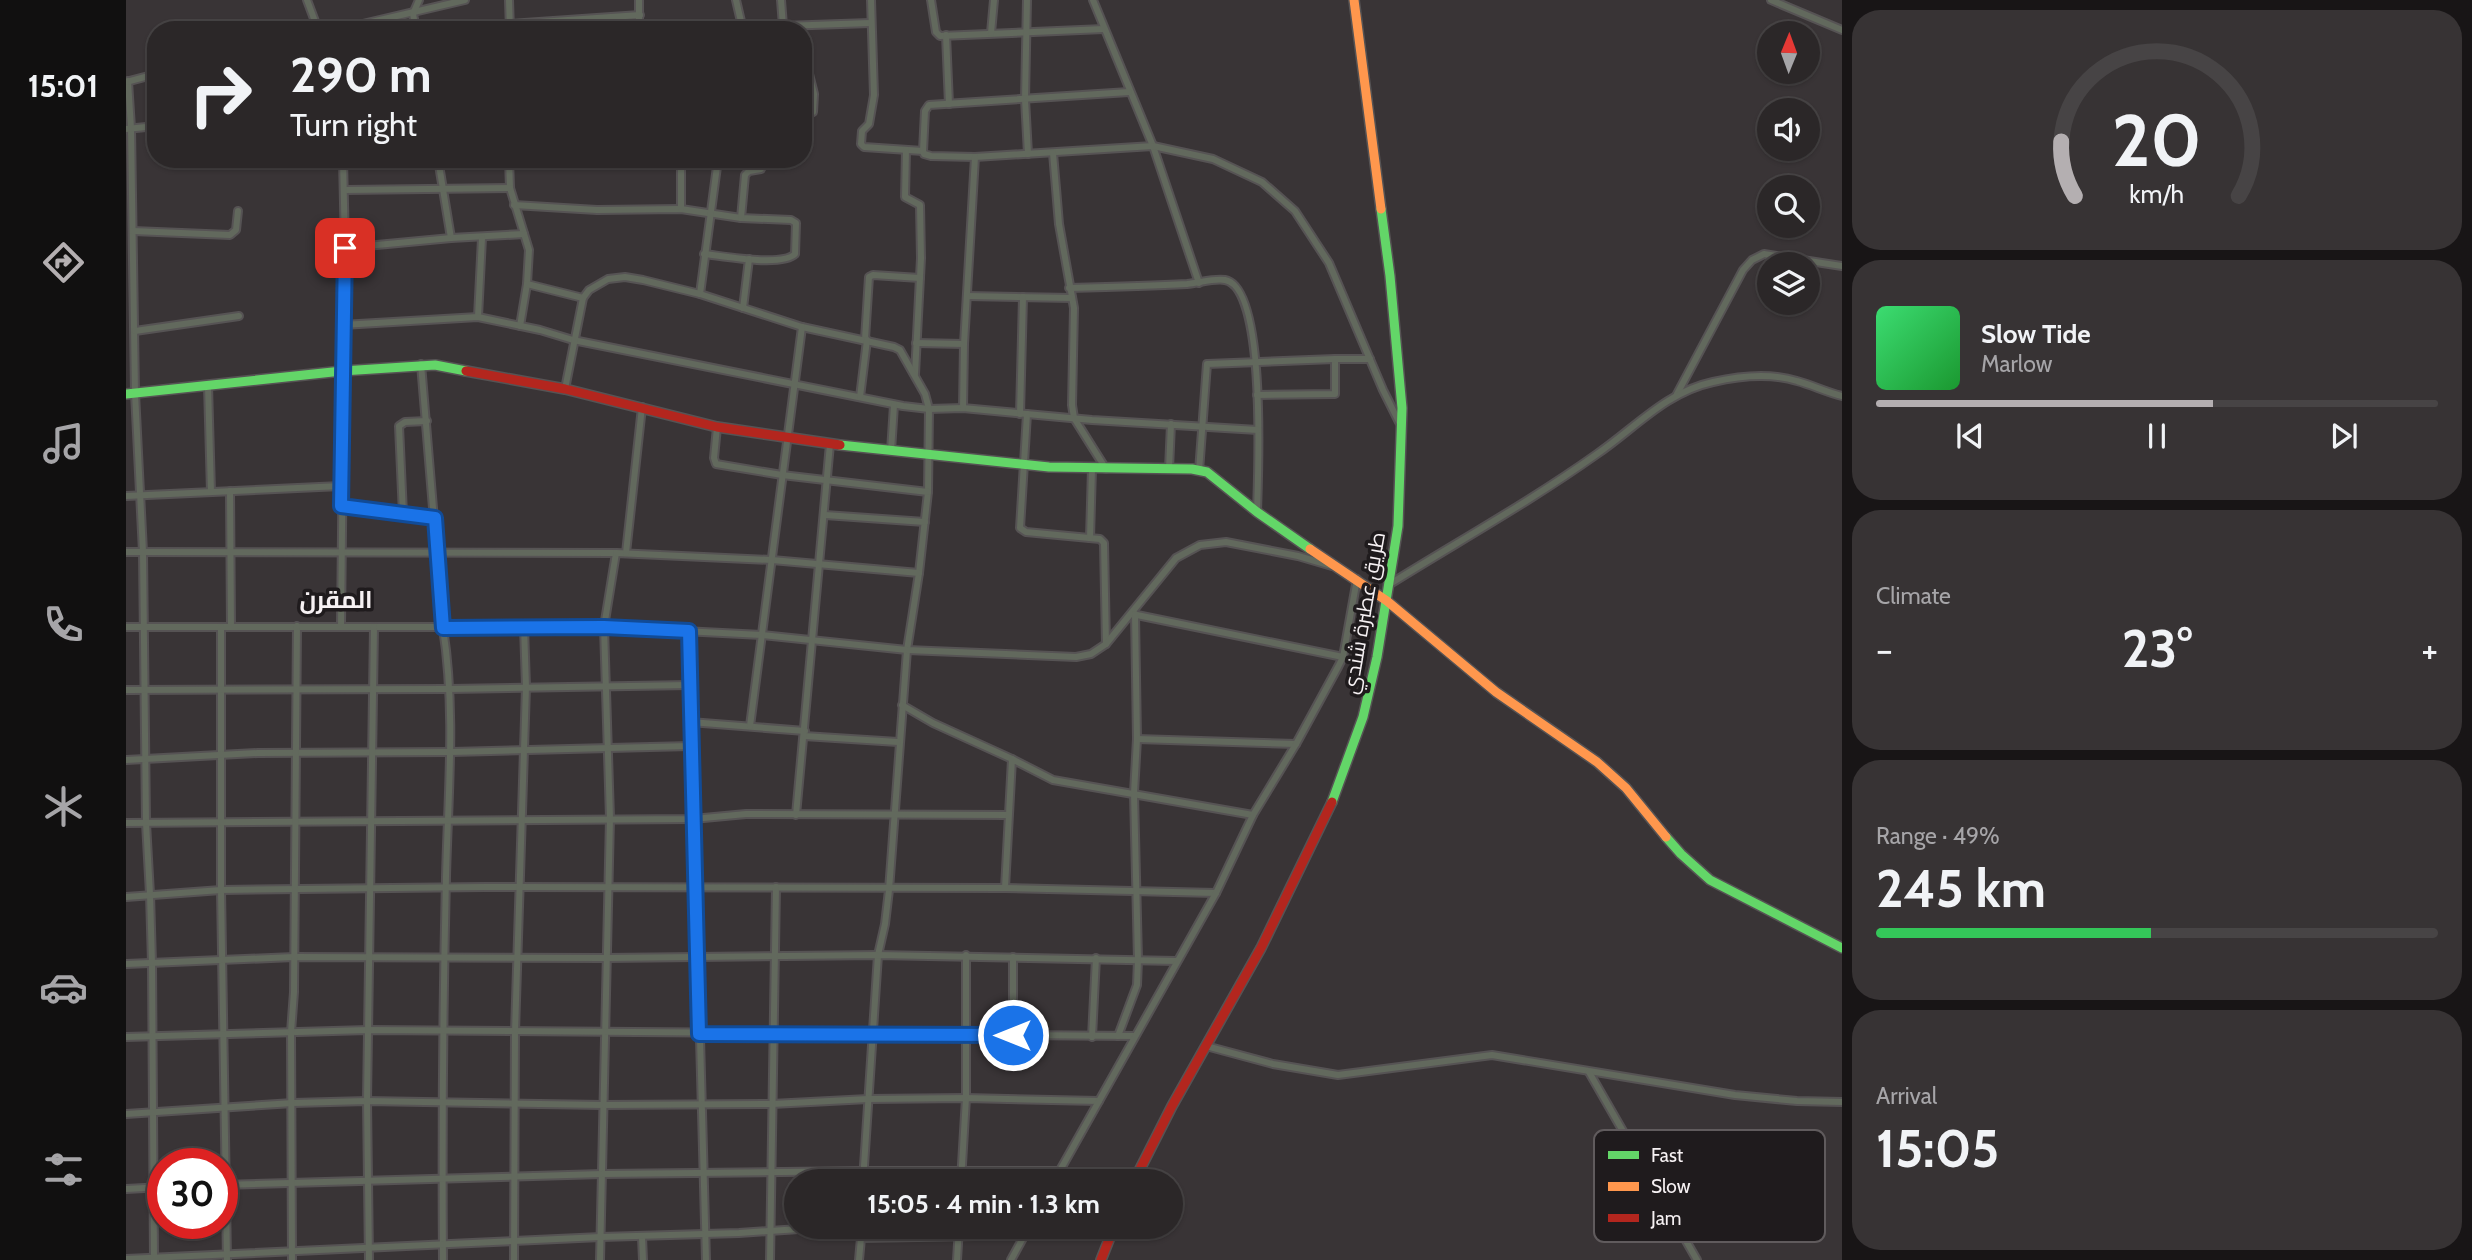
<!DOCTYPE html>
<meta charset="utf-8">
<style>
:root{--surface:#2b2728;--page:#373334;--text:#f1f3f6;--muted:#a6a5a8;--line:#474445;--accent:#b4afb1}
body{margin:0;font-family:Cabin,Cairo,sans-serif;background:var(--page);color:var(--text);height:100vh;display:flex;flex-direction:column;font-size:26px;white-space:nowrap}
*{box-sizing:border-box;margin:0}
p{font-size:23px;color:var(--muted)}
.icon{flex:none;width:38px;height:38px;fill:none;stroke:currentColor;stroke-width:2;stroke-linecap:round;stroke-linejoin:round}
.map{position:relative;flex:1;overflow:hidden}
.sheet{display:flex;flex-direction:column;gap:10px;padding:10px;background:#181516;width:630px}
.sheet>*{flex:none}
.top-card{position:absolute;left:21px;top:21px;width:665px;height:147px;border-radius:28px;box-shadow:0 2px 5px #0004,0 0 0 2px var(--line);background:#2b2728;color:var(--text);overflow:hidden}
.needle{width:46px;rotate:1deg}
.buttons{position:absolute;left:1631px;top:21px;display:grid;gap:14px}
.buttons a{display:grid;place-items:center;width:63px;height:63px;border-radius:50%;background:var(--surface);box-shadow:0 2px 5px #0004,0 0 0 2px var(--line);font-size:35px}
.speed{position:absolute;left:21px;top:1148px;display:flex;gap:14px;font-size:35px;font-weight:700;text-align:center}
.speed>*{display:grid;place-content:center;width:91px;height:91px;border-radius:50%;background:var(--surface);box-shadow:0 2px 5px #0004,0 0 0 2px var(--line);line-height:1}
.speed .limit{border:10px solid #d22;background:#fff;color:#111}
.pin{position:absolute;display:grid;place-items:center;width:60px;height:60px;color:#fff;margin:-30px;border-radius:14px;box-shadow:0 4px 10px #0006}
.me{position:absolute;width:77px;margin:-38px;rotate:270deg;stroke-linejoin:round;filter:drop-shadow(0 0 5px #0008)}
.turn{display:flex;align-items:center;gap:24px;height:147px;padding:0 28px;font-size:32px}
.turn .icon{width:91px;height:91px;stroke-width:2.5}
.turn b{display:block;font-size:49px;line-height:60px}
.big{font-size:52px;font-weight:700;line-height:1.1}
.sheet .card{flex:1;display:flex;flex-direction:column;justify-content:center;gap:10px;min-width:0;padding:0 24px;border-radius:28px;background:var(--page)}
.sheet .dial{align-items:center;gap:0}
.dial svg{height:182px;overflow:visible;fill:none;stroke:var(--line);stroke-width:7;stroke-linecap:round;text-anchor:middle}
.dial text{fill:var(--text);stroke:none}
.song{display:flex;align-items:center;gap:21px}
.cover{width:84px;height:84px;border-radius:10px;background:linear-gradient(135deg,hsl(140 70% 55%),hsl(130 70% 35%))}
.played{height:7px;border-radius:4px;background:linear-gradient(90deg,var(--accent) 60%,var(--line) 60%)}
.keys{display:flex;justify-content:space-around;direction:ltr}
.heat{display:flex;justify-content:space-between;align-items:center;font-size:38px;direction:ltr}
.charge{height:10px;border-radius:5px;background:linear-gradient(90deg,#34c759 49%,var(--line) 0)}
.trip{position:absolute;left:658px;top:1169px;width:399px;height:70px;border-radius:35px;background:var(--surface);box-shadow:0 2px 5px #0004,0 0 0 2px var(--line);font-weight:700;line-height:70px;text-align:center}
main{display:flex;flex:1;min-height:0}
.dock{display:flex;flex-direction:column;width:126px;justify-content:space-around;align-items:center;background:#111010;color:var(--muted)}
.dock .icon{width:49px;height:49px}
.dock .selected{color:var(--accent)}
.dock b{font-size:32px;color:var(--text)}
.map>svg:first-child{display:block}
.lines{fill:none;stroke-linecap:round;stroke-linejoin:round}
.street-casing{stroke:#565354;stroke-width:10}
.fast-casing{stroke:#565354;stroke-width:12}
.slow-casing{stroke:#565354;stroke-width:12}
.jam-casing{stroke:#565354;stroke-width:12}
.street{stroke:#62695d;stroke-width:6}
.fast{stroke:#63d668;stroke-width:9}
.slow{stroke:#ff974d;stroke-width:9}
.jam{stroke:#b3261e;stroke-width:9}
.route-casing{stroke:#114b97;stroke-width:18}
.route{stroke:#1a73e8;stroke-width:12}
.labels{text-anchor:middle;stroke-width:7;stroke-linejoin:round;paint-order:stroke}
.street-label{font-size:21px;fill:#f6f1f3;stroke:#1f1b1d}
.quarter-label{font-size:24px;font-weight:bold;fill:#f6f1f3;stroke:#1f1b1d}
.key{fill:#1f1b1d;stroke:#605b5d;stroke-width:2}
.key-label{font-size:19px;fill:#f6f1f3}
</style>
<main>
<nav class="dock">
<b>15:01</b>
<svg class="icon selected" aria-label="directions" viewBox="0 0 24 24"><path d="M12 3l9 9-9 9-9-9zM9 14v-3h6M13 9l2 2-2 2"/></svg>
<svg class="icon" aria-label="music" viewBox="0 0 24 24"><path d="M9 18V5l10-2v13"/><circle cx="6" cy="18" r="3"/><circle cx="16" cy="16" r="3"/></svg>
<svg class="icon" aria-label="phone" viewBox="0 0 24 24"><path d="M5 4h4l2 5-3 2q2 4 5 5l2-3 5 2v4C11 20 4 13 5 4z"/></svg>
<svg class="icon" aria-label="climate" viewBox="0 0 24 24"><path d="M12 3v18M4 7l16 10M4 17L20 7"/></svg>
<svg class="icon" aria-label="car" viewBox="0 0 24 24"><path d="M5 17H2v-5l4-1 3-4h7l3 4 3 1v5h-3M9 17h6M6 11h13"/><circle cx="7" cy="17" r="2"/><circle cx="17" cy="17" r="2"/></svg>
<svg class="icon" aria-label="filters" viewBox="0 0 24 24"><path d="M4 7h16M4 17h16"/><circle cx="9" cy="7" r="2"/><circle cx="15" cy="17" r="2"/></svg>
</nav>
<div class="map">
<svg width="1716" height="1260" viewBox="0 0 1716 1260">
<rect width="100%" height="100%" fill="#393436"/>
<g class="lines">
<defs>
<g id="street">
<path d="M181,0l9,24 6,6"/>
<path d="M383,0l1,30"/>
<path d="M513,0v30"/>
<path d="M610,0l7,30"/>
<path d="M655,0l2,26 87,-3"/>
<path d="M745,0l3,95 -5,29 -7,7 -1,13 3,3 59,4"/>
<path d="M805,0l5,32 4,4 164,-7"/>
<path d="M901,0l-2,99 3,55"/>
<path d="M967,0l60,146 46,137"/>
<path d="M1645,0l71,30"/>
<path d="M384,24l130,-9"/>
<path d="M211,30l128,-30"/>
<path d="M290,30l-3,-16 6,-14"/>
<path d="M865,33l3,-33"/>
<path d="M820,35l3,69"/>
<path d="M677,50l11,44 -1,18 -10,5"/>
<path d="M2,81l3,47 4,265 8,159 3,271 4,71 2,69 2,297"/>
<path d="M0,82l30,-8"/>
<path d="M1003,92l-200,13 -4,6 -2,40 1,3 7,2 44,1 178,-11 60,13 49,23 33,29 34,52 54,127 16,32"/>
<path d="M0,129l30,-3"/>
<path d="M780,150l-1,47 15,8 1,53 -6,116"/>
<path d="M927,153l6,71 15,84 -2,97 2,13 32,51"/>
<path d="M312,159l13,79"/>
<path d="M383,159l1,29 19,62 -2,34 -7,42"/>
<path d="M219,190l165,-2"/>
<path d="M388,205l83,5 84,-1 60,9 50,2 5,3 -1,31c-13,13 -72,2 -91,0"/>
<path d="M555,209v-50"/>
<path d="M615,218l4,-43 4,-4 12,-2 3,-10"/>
<path d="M7,231l97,4 6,-5 2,-19"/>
<path d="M219,248l106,-10 73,-4"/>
<path d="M401,284l56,14"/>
<path d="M943,288c40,-1 79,-2 118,-4 12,-1 27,-6 38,-4 42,7 33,197 32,232"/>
<path d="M574,294l18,-135"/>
<path d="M841,296l105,2"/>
<path d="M617,308l6,-49"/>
<path d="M352,317l4,-79"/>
<path d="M216,325l136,-8 62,13 33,10 330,66 26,3 34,-1 129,12 166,10"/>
<path d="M9,331l104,-15"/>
<path d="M739,339l4,-62 4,-2 47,3"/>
<path d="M790,343l48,1"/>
<path d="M295,364l22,264c13,83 5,166 3,249 -3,128 -4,255 -3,383"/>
<path d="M82,385l3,107"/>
<path d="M439,389l18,-91 6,-8 19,-11 17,-2 18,3 57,14 102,33 92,20 6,3 25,44 4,15 -1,83 -9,81 -12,77 -18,240 -4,34 -7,31 -15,226"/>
<path d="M1551,394l66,-124 9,-10 12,-6 78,12"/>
<path d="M1131,395l78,-1v-35"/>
<path d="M734,397l7,-57"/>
<path d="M837,408l1,-64 11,-187"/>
<path d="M894,414l3,-117"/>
<path d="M901,414l-7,114 6,4 74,7 4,4 2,101"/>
<path d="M591,427l-3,31 2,6 66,11 146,17"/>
<path d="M765,451l3,-46"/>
<path d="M1043,469l2,-45"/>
<path d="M1073,471l8,-107 128,-5h35"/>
<path d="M104,491l1,136"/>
<path d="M0,496l215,-10"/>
<path d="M215,506l94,12"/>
<path d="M277,514l-4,-88 6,-4 22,-1"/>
<path d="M699,515l100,7"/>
<path d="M964,538l2,-70"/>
<path d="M0,552l490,1 -12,74 6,191 -10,442"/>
<path d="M490,553l156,7 147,13"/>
<path d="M500,553l16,-146"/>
<path d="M1264,584c69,-43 141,-83 207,-130 38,-26 69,-62 116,-72 26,-6 58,-9 84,-1 15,4 29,11 45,15"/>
<path d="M1006,614l211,43"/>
<path d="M215,626l4,-378 -2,-89"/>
<path d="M0,627h478l158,8 145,15 169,7 15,-3 15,-10 70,-86 24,-13 26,-3 72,14 34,10"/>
<path d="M95,627v263l6,370"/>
<path d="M563,631l17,629"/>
<path d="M0,690l324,-1 240,-4"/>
<path d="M776,705l31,18 79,36"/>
<path d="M564,722l115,9"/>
<path d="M624,726l52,-399"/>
<path d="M678,736l94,6"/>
<path d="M1011,739l159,5"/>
<path d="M0,760l132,-7 194,-1 239,-6"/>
<path d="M670,815l34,-371"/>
<path d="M0,823l567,-4 53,-5 262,1"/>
<path d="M879,888l7,-129 41,21 200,35"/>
<path d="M0,897l95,-7 263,-3 521,1 211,5"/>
<path d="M887,957v78"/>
<path d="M0,964l168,-7 312,1 272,-3 298,6"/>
<path d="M992,1036l19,-51 1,-25 -4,-167 3,-54 -2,-125"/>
<path d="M0,1037l242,-7 766,6"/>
<path d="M966,1037l4,-79"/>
<path d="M1080,1046l67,18 65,11 154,-20 243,40 62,6 45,1"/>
<path d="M1463,1072l108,188"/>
<path d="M0,1114l167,-11 74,-2 236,4 169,-1 96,-5 98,-1 133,3"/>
<path d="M835,1181l5,-83v-143"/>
<path d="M928,1181l162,-288 37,-78 43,-71 42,-77 5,-10 14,-78"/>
<path d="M96,1185l380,-11 262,-3h196"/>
<path d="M0,1189l37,-2"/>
<path d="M516,1237l1,23"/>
<path d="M735,1238l164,-3"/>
<path d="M0,1259l475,-22 138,-4 90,-6"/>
<path d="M166,1260l-1,-228 3,-40 3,-366"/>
<path d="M243,1260l-2,-159 7,-474"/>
<path d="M388,1260l1,-228 11,-345 -2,-61"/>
<path d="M644,1260l6,-373"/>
<path d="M733,1260l3,-33"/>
<path d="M831,1260l2,-33"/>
<path d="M885,1260l18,-33"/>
</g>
<g id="fast">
<path d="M0,394l216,-23 93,-6 31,6"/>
<path d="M714,445l209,22 143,2 15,3 50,40 53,37"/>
<path d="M1206,802l31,-85 14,-60 21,-131 4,-118 -12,-132 -9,-67"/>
<path d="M1540,837l15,17 29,26 132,68"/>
</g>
<g id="slow">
<path d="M1228,0l27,209"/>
<path d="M1184,549l77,52 109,91 101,70 29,26 40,49"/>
</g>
<g id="jam">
<path d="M340,371l99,18 152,38 123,18"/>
<path d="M1008,1181l38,-75 89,-158 71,-146"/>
<path d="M975,1260l13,-33"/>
</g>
</defs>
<use href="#street" class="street-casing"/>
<use href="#fast" class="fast-casing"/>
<use href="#slow" class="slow-casing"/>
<use href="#jam" class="jam-casing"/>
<use href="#street" class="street"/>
<use href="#fast" class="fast"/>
<use href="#slow" class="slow"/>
<use href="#jam" class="jam"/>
</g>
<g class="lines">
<defs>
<path id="route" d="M219,248l-4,258 94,12 8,110 161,-1 85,4 10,403 314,1"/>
</defs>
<use href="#route" class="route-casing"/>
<use href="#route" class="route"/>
</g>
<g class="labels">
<g class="street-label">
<text transform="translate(1238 613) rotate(-80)" y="7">طريق عطبرة شندي</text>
</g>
<g class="quarter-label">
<text x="210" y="608">المقرن</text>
</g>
</g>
<rect x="1468" y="1130" width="231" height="112" rx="10" class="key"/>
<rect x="1482" y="1151" width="31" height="8" fill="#63d668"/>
<rect x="1482" y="1182" width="31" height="9" fill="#ff974d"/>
<rect x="1482" y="1214" width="31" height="8" fill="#b3261e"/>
<g class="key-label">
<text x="1525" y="1162">Fast</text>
<text x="1525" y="1193">Slow</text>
<text x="1525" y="1225">Jam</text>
</g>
</svg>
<div class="buttons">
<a><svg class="needle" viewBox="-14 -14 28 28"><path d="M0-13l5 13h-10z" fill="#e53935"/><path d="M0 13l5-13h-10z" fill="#a6a5a8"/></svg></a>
<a><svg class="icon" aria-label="sound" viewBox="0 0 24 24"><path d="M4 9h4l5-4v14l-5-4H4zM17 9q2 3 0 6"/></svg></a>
<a><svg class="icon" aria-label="search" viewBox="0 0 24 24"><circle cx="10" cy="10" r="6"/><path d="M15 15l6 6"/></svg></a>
<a><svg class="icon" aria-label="layers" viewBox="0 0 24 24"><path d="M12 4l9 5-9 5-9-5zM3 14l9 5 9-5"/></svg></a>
</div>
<div class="speed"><div class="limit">30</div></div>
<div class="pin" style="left:219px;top:248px;background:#d93025"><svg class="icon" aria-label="arrive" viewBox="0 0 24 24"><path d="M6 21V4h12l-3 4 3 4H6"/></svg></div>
<svg class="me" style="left:887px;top:1035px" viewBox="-20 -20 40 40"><circle r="17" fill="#1a73e8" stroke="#fff" stroke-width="3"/><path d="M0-11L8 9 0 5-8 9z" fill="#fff"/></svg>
<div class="trip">15:05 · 4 min · 1.3 km</div>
<div class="top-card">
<div class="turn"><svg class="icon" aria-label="right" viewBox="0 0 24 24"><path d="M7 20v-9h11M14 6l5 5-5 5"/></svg><div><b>290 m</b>Turn right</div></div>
</div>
</div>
<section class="sheet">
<div class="card dial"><svg viewBox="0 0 100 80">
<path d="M14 69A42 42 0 1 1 86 69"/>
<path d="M14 69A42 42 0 0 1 8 45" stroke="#b4afb1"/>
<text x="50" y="56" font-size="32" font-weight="700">20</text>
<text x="50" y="72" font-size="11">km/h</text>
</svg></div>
<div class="card">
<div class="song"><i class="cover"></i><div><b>Slow Tide</b><p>Marlow</p></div></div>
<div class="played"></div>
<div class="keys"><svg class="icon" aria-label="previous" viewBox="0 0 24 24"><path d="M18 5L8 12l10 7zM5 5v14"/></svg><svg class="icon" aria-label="pause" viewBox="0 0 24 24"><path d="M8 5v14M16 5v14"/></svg><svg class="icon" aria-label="next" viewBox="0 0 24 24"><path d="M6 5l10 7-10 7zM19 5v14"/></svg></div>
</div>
<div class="card"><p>Climate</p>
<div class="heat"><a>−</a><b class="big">23°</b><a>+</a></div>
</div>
<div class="card"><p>Range · 49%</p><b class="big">245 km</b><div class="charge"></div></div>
<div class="card"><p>Arrival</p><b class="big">15:05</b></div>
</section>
</main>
